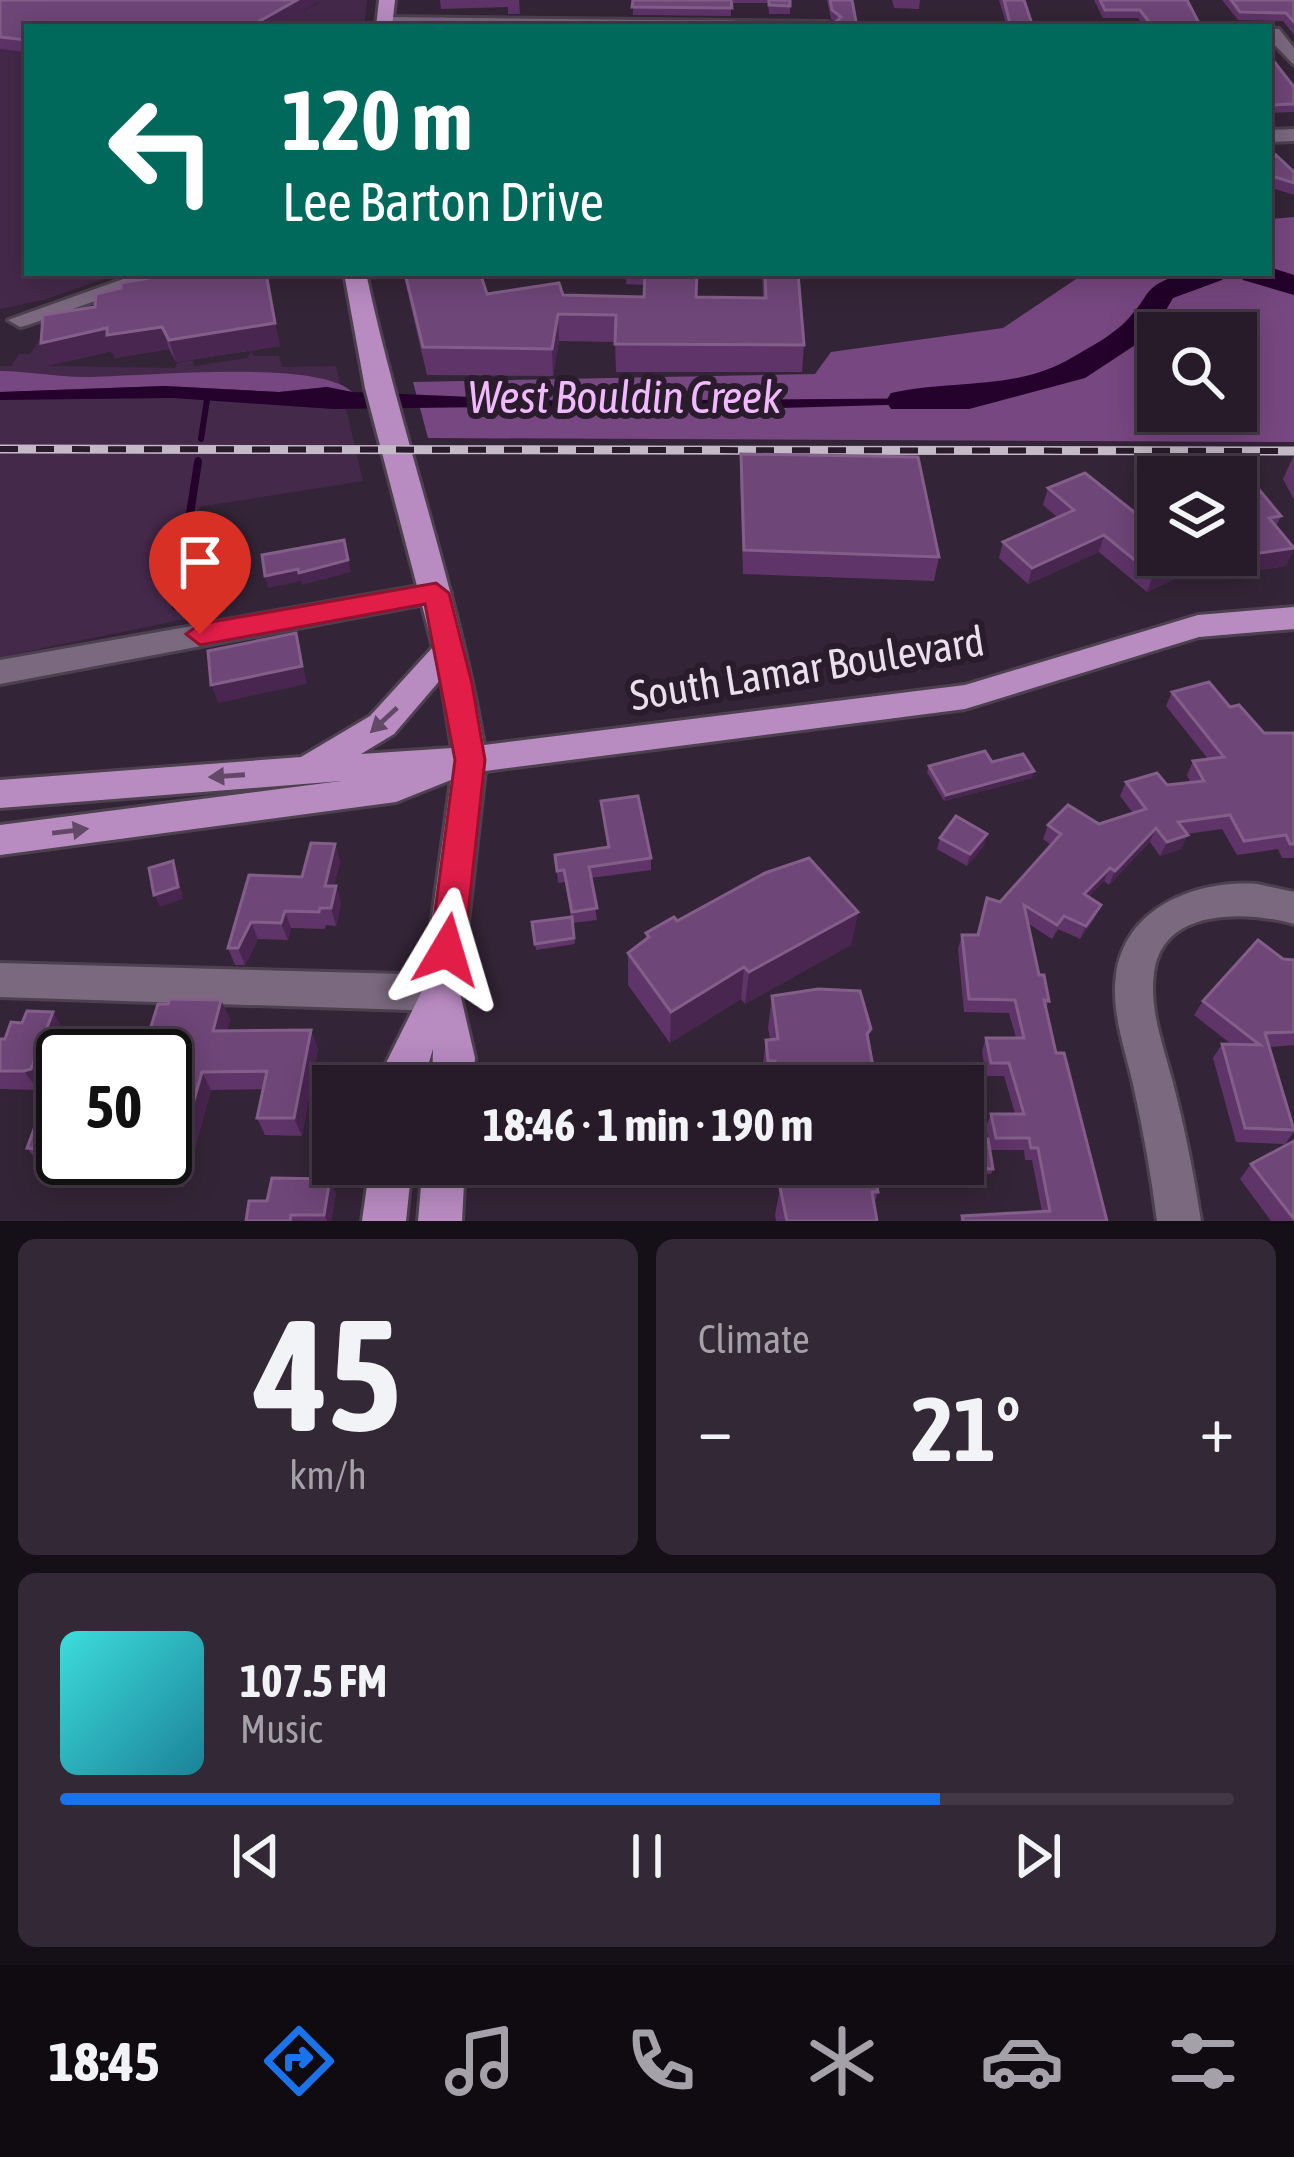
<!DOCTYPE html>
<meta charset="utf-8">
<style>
:root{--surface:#271b29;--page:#332835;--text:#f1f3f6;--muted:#a4a1a8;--line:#433946;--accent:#1a73e8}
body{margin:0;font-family:"Asap Condensed",sans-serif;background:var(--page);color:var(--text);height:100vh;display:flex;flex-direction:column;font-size:45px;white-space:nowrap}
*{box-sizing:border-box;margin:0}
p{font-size:39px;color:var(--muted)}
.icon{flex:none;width:66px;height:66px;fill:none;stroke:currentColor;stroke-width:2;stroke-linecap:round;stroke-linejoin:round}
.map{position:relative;height:1221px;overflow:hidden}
.side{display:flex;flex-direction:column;gap:18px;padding:18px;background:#150f17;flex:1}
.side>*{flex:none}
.guide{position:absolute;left:24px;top:24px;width:1248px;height:252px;border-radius:0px;box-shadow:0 6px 30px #0003,0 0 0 3px var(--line);background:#00695c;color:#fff;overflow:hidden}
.fabs{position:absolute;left:1137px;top:312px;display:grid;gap:24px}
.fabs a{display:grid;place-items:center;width:120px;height:120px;border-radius:0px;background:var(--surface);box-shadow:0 6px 30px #0003,0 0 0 3px var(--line);font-size:60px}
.speed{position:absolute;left:36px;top:1029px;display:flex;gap:24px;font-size:60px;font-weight:700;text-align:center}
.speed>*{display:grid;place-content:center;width:156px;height:156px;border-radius:50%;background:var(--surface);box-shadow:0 6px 30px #0003,0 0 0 3px var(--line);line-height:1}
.speed .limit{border:6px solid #111;border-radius:18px;background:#fff;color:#111}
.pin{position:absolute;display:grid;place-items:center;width:102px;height:102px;color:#fff;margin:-123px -51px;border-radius:50% 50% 50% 0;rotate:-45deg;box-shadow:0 0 12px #0007}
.pin .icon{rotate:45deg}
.me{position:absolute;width:132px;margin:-66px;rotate:7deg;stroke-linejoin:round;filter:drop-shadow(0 0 9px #0008)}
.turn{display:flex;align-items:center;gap:42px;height:252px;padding:0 60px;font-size:54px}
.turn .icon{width:156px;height:156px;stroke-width:2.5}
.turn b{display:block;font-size:84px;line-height:102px}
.big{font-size:90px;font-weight:700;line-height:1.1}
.side .tile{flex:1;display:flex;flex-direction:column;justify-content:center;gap:18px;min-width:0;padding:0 42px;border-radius:18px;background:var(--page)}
.side .dial{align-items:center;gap:0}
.dial b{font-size:156px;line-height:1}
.song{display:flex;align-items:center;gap:36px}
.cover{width:144px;height:144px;border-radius:18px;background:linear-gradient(135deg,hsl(180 70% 55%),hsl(190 70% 35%))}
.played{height:12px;border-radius:6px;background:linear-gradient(90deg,var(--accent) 75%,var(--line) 75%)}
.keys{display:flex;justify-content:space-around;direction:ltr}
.heat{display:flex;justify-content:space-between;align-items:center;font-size:66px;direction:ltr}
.side .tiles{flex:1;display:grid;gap:18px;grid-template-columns:1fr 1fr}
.tile:last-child{grid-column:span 2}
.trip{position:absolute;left:312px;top:1065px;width:672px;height:120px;border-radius:0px;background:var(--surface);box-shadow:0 6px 30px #0003,0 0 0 3px var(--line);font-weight:700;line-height:120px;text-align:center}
.dock{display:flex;height:192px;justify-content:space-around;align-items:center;background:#100b10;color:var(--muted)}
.dock .icon{width:84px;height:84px}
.dock .current{color:var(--accent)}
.dock b{font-size:54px;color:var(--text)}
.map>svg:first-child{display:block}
.green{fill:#45294b}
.forest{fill:#774781;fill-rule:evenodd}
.water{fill:#24022b}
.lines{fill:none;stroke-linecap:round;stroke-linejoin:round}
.stream-far1{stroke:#24022b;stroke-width:6}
.stream{stroke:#24022b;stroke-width:8}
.river{fill:#24022b;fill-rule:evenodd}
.minor-casing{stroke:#4d404f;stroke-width:6}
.major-casing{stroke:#4d404f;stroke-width:6}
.minor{fill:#7b697f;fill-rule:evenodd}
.major{fill:#b88bc1;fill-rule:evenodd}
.rail-casing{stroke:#c4b9c6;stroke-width:9}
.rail{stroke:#2a1b2d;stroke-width:6;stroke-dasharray:18;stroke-linecap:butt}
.wall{fill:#5f3469}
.shaded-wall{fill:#48264f}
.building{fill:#6e4677;stroke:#825e89;stroke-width:3}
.oneway{fill:#634868}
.route{fill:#e11d48;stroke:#92132f;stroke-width:3}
.labels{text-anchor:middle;stroke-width:12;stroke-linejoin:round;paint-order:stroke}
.street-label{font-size:42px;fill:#eae0ec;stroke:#2a1b2d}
.water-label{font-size:45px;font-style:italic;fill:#f2bafe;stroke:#2a1b2d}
</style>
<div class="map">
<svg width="1294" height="1221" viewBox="0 0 1294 1221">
<rect width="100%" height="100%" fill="#342437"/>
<g class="green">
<path d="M289,0h78l-3,27h-92l47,-24z"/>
<path d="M0,46l27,4v223h94l-78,27 -43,9z"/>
<path d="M72,311l-23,27v28l126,2 2,-5 16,-3 1,6 53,-8 5,-7 1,5h26l3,11 54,-1 27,115 -164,26 1,109 -200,41v-291h11l8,-12h11l18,-28 -10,-1 3,-5z"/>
</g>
<g class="forest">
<path d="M1294,217v225l-866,-4 -15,-56 402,-8 16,-22 172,-24 82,-55h184v-54zM1158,333h78v78h-78z"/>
<path d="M0,371c28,0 56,6 84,6 53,0 235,-19 268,15l-25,-5 -48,5 -115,-6 -164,6z"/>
</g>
<path class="water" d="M164,386l115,6 48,-5 25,5 215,9 404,-3 -85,7 -283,8 -112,-6 -158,2 -160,-11 -173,2v-8z"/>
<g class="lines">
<g class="stream-far1">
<path d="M201,439l7,-46"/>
<path d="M197,465l1,-5"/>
</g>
<path class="stream" d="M176,606l22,-144"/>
<g class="river">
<path d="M1269,267l25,8v20l-51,-15 -5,-7h31z"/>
<path d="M1182,273h45l-5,7 -49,18 -21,36 -67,44 -116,31h-78l-5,-8 5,-8c57,-13 122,-3 175,-32 19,-11 48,-26 62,-42 26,-28 12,-30 54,-46z"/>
</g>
<defs>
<g id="minor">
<path d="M385,17l443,5 8,5 -457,-1v-8z"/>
<path d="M1269,29h10l15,19v17l-25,-26z"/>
<path d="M1294,129v12l-25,1v-12z"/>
<path d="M140,273h33l-145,52 -8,2 -12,-7z"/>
<path d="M436,583l15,10 -5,7 -446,84v-24z"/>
<path d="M1257,884l37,8v32c-47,-13 -132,-17 -140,49 -5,37 10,75 19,110 12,46 21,92 28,138h-44c-6,-46 -14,-92 -24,-137 -8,-35 -22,-72 -17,-109 9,-68 80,-95 141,-91z"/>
<path d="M0,963l441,12 14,6 5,12 -5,12 -14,6 -441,-14z"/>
</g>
<g id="major">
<path d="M379,0h16l-3,27h-16z"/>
<path d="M344,273h22c34,159 91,313 118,472l481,-60 233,-70 96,-8v22l-95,8 -234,72 -480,62 -25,222 15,65 -3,28h-40l1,-37 -11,37h-40l3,-21 37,-74 29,-211 -55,22 -396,53v-30l341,-44 -341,27v-28l301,-23 69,-41 63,-69 -68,-259zM441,679l11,69 -91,6 33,-20z"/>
<path d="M370,1164h42l-6,57h-44z"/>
<path d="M423,1164h42l-3,57h-44z"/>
</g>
</defs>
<use href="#minor" class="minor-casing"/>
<use href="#major" class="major-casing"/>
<use href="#minor" class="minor"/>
<use href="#major" class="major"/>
<defs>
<path id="rail" d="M0,449l1294,2"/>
</defs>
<use href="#rail" class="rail-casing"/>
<use href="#rail" class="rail"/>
</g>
<g class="wall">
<path d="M0,0l316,3 -42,24h-247v25l-27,-3z"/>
<path d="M440,0h79l1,14h-12v-7l-67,2z"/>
<path d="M633,0h157v14h-21l-1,-11h-37v13l-98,-1z"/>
<path d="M827,0h25l5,27h-22v-5l-4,-3z"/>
<path d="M892,0h28l-1,9 -25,-1z"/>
<path d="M999,0h25l9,27h-26z"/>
<path d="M1094,0h93l14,27h-56l-7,-9h-35z"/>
<path d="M1222,0h72v35l-11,-14 -45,-1z"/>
<path d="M1269,55l25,32v25l-25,1z"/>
<path d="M1269,164l25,8v23l-25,-8z"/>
<path d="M403,273h77l7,21 157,3v-12l-18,-1v-11h104l-1,5 -32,-1 -1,20 67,1 -1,-25h36l6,72 -2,27h-186l-1,-30 -56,-1 -6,35 -126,-1z"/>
<path d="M1012,273h21l-5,3 -14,1z"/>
<path d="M43,315l237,31 -104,16 -7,-13 -54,9 -3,-7 -62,14 -9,-22z"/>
<path d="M741,454l198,103 -5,24 -191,-7 -3,-96z"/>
<path d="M1294,455v45l-11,-21z"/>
<path d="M1165,460l71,2 45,54 -5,10 18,22 -8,18 -47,7 -14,-18h11v-78h-77z"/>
<path d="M1048,488l137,86 -38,18 -48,-40 -71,32 -29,-26 4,-16 55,-24 -15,-13z"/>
<path d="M1172,692l58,15 34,26h30v125h-12l-4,-9 -41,6 -15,-26 -35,5 -6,15 -21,7 -10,-14 -41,43 -5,-4 -16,16 7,21 -15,21 -22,-10 -6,10 -23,-15 10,51 10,26 -3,7 10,45 51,168h-147l2,-5 80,-4 -10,-52h-7l-1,-10h-34l-4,-24 5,-12h24l-11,-38h-18l-4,-25 4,-13h30l-7,-25 -45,-1 -6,-63 4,-14h15l10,-37 13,4 51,-57 -8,-6 5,-14 51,-1 34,-11 -13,-17 6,-14 41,3 23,-3 -3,-7 6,-14 15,-2 -42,-53z"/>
<path d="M992,762l42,9 -2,7 -88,23 -17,-29 2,-6z"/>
<path d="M601,801l50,57v12l-60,8 6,42 -25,3 3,21 -39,6 -4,-28 39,-5 -6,-35 -7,1 -3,-28 53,-8z"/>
<path d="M940,838l44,8 -17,20 -30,-17z"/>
<path d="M335,844l5,17 -6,25h2l5,18 -5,22 -10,-1 -1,4 -34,-1 -3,12 -30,-1 -13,26h-10l-7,-17 21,-73 53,2z"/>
<path d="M858,912l-7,33 -106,59 -4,-5 -71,44 -42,-58v-32l18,-13v-7l31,-12z"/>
<path d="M1283,959h11v86l-24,2 24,78v7l-9,12 -49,-2 -23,-84 9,-14h9l-37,-29 9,-14z"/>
<path d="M772,996l96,45 6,31 -3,14h-107l-2,-15 4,-31 4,-1 -2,-11z"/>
<path d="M221,1000l9,19 -3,12 91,17 -16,88 -37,-1 -8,-17 6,-29 -52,1 -27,97 -93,-4 -12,-16 -39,-2 -13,-17 36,-35v45h102l-61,-106z"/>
<path d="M65,1032l-21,56 -6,2 -38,-1v-50z"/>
<path d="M1294,1141v80h-23l-31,-42 11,-15z"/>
<path d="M777,1164h101l-2,13 2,15 -4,12 3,17h-101l-1,-6 4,-22z"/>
<path d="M956,1164h7l30,5 -2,5 -34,-1z"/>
<path d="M336,1193l-5,28h-85l21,-20z"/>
</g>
<g class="shaded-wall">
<path d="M297,0h19v3l-42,24h-25z"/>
<path d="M266,273l14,73 -104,16 -7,-22z"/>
<path d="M558,314l1,27 -6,35 -1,-27z"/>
<path d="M162,327l7,22 -54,9 -3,-7 -62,14 -9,-22 66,-15z"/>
<path d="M1104,535l-5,17 -71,32 4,-16z"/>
<path d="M1294,548l-8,18 -47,7 8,-18z"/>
<path d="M1191,558l-6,16 -38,18 6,-17z"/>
<path d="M348,560l3,12 -49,13 -1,-4 -33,7 -3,-12z"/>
<path d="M296,633l11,51 -89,19 -7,-18z"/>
<path d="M1034,771l-2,7 -88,23 2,-6z"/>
<path d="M1156,828l-6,14 -41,43 6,-14z"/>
<path d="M987,834l-3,12 -17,20 3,-12z"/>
<path d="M1188,835l-7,14 -21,7 7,-14z"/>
<path d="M335,844l5,17 -10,42 -5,-17z"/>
<path d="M173,861l5,12 5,26 -23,8 -6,-12z"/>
<path d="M1110,868l-6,13 -26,27 6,-14z"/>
<path d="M336,886l5,18 -5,22 -5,-18z"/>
<path d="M1101,905l-6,13 -15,21 6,-13z"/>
<path d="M285,911l6,17 -3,12 -7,-17z"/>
<path d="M858,912l-7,33 -106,59 4,-32z"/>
<path d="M251,922l7,17 -13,26 -7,-17z"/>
<path d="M744,967l-3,32 -71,44 1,-31z"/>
<path d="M221,1000l9,19 -8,30 -9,-18z"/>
<path d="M53,1012l12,20 -21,56 -6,2 -14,-19z"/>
<path d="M311,1030l7,18 -16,88 -8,-18z"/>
<path d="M202,1072l9,18 -27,97 -10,-17z"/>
<path d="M330,1179l6,14 -5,28h-4l-3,-6z"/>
</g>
<g class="building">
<path d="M0,0h297l-48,27h-222v13l-27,-3z"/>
<path d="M633,0h98l1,8 -100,-1z"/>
<path d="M769,0h21v6l-21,-1z"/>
<path d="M830,0h22l5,27h-21l-1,-4 6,-6 -9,-7z"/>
<path d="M1004,0h20l9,27h-22z"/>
<path d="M1100,0h87l14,27h-48l-13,-17h-35z"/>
<path d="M1231,0h63v22l-8,-9 -46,-1z"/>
<path d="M442,19l-1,8h-30v-4z"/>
<rect x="631" y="22" width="102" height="5"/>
<path d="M529,23h15v4h-16z"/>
<path d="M1269,55l25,32v17l-25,1z"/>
<path d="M1276,155l18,17v11l-25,-8v-11z"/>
<path d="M178,273h88l9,50 -106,17 -7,-13 -55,8v-7l-66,15 2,-28 52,-8 1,-13 25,-6v-5z"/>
<path d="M405,273h75l7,21 72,-11 4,12 81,2 1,-24h52l-1,24 70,1 -1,-25h33l6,72 -189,-1 1,-29 -58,-1 -6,35 -129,-2z"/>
<path d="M741,454l177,3 21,100 -195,-7z"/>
<path d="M1165,460l71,2 45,54 -12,2 25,30 -47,7 -11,-14v-64h-58z"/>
<path d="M1085,473l73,58v24h30l3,3 -38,17 -49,-40 -72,33 -29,-26 71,-32 -26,-22z"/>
<path d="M344,540l4,20 -49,13 -1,-4 -33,7 -3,-21z"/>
<path d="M296,633l6,33 -91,19 -3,-34z"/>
<path d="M1209,682l21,25 9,-2 25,28h30v111h-4l-4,-9 -42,6 -14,-26 -52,7 10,13 -21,7 -11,-14 -41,43 -5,-3 -26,26 17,11 -15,21 -22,-10 -7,9 -33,-20 15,70h5l5,26 -5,-1 12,53h8l43,168h-144l-1,-5 88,-5 -12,-63h-7l-2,-10h-33l-5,-24h33l-15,-51h-18l-5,-25h38l-9,-38 -46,-1 -7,-64h16l9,-37 13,4 61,-68 -13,-9 20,-20 31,19 47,-15 -20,-27 31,-9 10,12 37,-4 -11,-20 31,-4 -52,-65z"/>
<path d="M985,751l7,11 31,-8 11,17 -88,24 -17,-29z"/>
<path d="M638,796l13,62 -62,9 8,41 -25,4 -8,-42 -7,1 -2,-16 54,-8 -8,-46z"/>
<path d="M956,816l31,18 -17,20 -30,-16z"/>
<path d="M311,843l24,1 -10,42h11l-5,22h-11l-1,4 -34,-1 -4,12 -30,-1 -13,26h-10l21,-73 53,2z"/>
<path d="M809,858l49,54 -109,60 -5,-5 -73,45 -43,-59 21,-16 -3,-4 28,-16 3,4 88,-48z"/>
<path d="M173,861l5,26 -24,8 -5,-27z"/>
<path d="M572,917l2,21 -39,6 -3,-22z"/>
<path d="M1258,940l25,19 11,1v72l-29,1 29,97 -49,-2 -23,-84 38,1 -57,-44z"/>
<path d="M818,989l42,2 11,38 -4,5 7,38 -5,7 2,7h-94l-2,-25h-7l-2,-21 12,-1 -6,-43z"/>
<path d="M170,999l51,1 -8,31 98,-1 -17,88h-37l10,-47 -65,1 -28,98 -96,-4 3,-8h84v-102h-79l2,-5 16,1 7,-21 38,2 9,-29h10z"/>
<path d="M27,1011l26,1 -22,57 -7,2h-24v-32h5l6,-17 11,1z"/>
<path d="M40,1113h23v37l-36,-2z"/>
<path d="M963,1139h25l5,30 -33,-1 -1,-4h4z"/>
<path d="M1294,1141v78l-43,-55z"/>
<path d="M784,1164h94l1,2h-5l4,26h-6l5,29h-90l-7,-34 5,-8z"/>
<path d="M272,1178l58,1 -6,36h-33l-1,6h-44l3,-20h18z"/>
</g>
<defs><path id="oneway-solid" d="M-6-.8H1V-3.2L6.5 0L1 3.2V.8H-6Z" transform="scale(3)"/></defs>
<g class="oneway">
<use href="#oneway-solid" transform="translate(384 720) rotate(137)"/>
<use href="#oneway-solid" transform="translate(227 776) rotate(176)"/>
<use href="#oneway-solid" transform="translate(70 831) rotate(-7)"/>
</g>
<path class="route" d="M436,583l13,10 23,91 13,76 -21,190 -5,11 -12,4 -12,-4 -5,-11 25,-190 -30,-156 -225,41 -14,-11 14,-10z"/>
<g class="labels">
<g class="street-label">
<text transform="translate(807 668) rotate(-9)" y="15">South Lamar Boulevard</text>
</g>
<g class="water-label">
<text x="625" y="413">West Bouldin Creek</text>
</g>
</g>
</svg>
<div class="fabs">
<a><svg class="icon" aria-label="search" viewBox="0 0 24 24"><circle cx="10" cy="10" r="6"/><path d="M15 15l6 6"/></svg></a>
<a><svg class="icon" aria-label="layers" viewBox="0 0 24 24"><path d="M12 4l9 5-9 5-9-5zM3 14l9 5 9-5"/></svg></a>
</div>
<div class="speed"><div class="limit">50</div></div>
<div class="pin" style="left:200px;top:634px;background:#d93025"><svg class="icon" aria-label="arrive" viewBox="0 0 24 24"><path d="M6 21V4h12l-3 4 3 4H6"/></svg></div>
<svg class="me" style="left:447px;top:950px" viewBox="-20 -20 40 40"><path d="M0-17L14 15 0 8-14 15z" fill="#e11d48" stroke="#fff" stroke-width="4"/></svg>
<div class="trip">18:46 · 1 min · 190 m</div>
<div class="guide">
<div class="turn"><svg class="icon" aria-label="left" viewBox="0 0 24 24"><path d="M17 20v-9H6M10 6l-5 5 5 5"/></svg><div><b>120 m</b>Lee Barton Drive</div></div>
</div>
</div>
<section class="side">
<div class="tiles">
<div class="tile dial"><b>45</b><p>km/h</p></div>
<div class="tile"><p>Climate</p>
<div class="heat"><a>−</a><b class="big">21°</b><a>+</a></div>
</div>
<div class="tile">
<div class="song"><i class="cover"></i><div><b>107.5 FM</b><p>Music</p></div></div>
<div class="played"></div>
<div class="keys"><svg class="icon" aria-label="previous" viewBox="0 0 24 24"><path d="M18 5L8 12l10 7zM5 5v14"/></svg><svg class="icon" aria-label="pause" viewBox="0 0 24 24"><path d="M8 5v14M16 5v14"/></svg><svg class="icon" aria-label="next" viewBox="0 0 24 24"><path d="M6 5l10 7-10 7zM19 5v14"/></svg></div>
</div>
</div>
</section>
<nav class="dock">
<b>18:45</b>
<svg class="icon current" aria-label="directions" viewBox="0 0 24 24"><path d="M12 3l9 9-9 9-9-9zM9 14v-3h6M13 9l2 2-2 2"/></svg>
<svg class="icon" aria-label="music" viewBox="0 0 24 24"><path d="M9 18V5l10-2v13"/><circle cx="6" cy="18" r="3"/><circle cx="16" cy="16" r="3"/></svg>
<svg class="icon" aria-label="phone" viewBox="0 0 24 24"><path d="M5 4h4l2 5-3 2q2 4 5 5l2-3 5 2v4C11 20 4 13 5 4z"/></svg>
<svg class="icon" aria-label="climate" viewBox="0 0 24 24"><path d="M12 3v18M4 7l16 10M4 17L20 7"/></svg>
<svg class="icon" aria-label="car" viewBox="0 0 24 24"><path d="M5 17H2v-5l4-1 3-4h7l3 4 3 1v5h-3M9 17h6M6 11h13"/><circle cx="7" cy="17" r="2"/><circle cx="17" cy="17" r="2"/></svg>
<svg class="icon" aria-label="filters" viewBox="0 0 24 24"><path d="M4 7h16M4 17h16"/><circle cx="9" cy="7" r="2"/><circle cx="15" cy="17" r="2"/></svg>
</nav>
